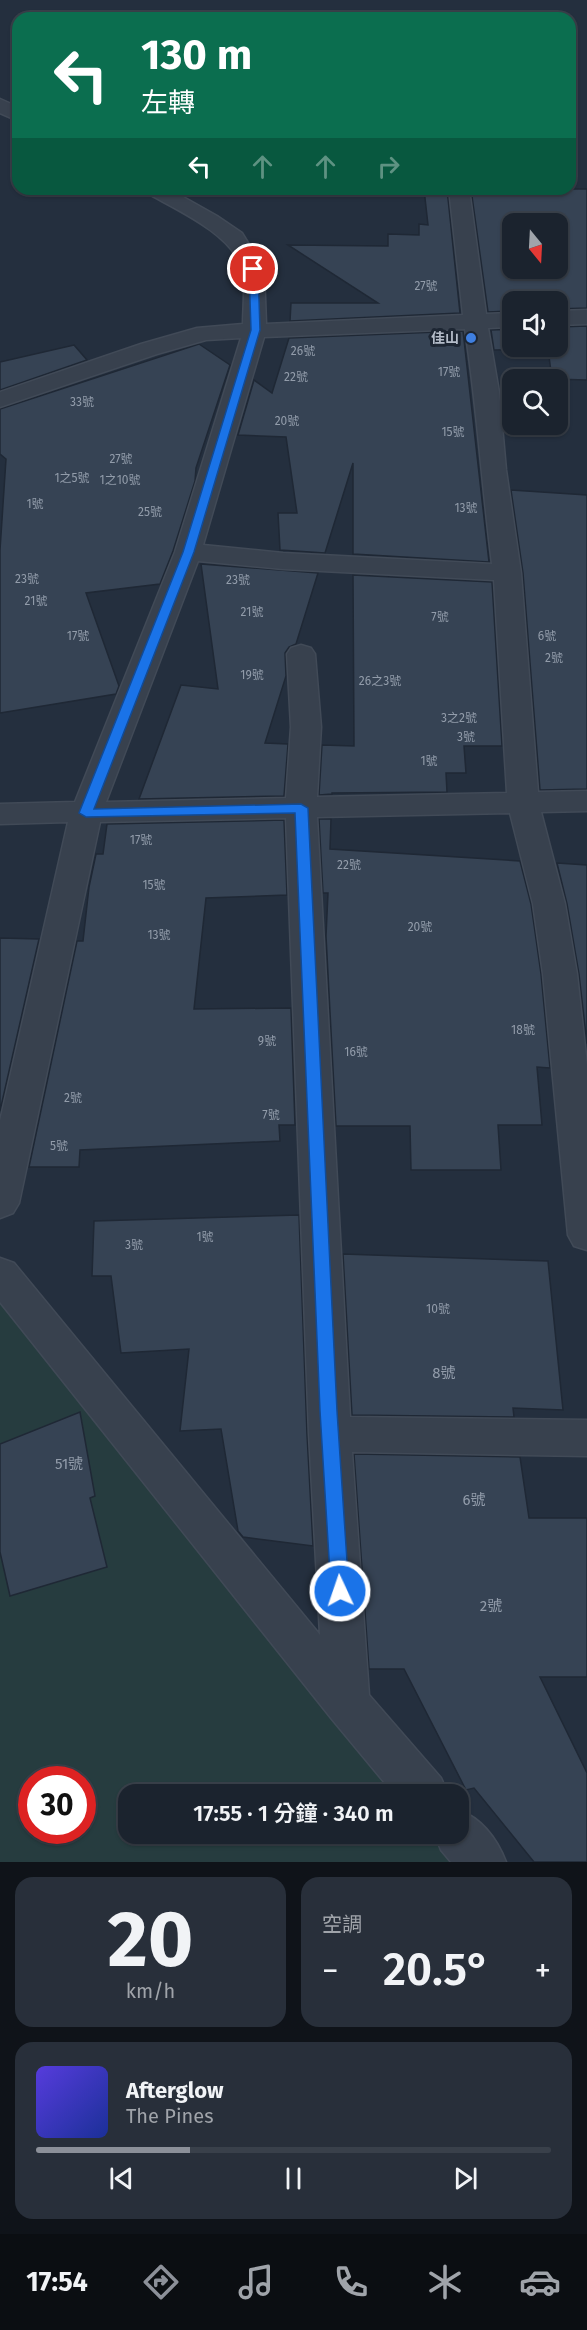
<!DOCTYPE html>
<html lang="zh-TW">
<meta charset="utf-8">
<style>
:root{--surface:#1b232e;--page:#282f3a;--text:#f1f3f6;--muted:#a0a4aa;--line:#39404a;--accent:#8c9099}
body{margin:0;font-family:"Fira Sans","Noto Sans TC",sans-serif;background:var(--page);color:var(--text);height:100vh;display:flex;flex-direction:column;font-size:22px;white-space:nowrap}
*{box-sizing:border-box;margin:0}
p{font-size:20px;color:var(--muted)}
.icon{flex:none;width:33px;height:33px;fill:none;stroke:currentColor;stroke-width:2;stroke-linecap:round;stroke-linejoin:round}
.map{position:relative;height:1862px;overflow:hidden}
.drawer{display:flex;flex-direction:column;gap:15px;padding:15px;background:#0f1319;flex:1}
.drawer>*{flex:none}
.hud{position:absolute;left:12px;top:12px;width:564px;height:183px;border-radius:18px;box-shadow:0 2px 4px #0004,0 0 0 2px var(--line);background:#0b6e4f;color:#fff;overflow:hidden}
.needle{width:39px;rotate:162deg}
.tools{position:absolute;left:502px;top:213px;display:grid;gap:12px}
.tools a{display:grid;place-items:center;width:66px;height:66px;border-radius:12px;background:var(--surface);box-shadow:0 2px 4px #0004,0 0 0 2px var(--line);font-size:30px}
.speed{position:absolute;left:18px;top:1766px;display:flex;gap:12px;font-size:30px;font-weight:700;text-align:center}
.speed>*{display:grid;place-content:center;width:78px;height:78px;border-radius:50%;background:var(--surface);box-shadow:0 2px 4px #0004,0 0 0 2px var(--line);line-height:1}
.speed .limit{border:9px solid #d22;background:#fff;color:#111}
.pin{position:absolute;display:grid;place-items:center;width:51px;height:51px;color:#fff;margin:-26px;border:3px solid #fff;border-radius:50%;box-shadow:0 2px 6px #0007}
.me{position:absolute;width:66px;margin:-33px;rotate:357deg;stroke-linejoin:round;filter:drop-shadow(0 0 4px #0008)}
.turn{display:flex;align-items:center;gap:21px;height:126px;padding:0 30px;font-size:27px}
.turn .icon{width:78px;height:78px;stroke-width:2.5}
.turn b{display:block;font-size:42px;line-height:51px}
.lanes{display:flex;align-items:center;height:57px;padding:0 30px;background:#0003;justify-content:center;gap:30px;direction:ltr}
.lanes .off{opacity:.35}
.big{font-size:45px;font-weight:600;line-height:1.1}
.drawer .widget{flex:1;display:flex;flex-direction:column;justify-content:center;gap:9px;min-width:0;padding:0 21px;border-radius:18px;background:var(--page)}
.drawer .dial{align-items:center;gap:0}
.dial b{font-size:78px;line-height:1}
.song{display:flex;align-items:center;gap:18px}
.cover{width:72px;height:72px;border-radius:9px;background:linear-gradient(135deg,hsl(250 70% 55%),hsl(230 70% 35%))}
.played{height:6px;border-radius:3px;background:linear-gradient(90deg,var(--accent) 30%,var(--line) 30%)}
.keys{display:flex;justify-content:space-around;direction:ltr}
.heat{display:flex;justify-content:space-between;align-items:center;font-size:33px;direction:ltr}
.drawer .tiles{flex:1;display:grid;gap:15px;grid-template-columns:1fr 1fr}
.widget:last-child{grid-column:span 2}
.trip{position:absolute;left:118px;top:1784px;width:351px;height:60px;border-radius:18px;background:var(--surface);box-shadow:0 2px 4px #0004,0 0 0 2px var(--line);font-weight:600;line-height:60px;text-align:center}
.tab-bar{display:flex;height:96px;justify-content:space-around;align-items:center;background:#0b0e12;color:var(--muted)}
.tab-bar .icon{width:42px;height:42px}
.tab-bar .on{color:var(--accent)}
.tab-bar b{font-size:27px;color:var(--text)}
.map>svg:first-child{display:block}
.green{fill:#263c3f;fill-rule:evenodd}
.building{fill:#364354;stroke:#1f2835;stroke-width:1.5;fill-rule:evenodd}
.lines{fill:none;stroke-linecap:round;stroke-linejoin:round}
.minor-casing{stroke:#414a57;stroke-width:3}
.minor{fill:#38414e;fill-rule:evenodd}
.route{fill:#1a73e8;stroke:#114b97;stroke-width:1.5}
.shop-dot{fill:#3f7fe0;stroke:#1d2633;stroke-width:2}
.labels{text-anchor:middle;stroke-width:6;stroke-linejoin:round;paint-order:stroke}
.number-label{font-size:12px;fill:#929caa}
.far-poi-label{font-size:14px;font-weight:bold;fill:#b4bcc9;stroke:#1d2633;text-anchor:end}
.near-number-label{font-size:15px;fill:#929caa}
</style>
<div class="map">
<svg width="587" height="1862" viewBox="0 0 587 1862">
<rect width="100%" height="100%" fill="#242f3e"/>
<path class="green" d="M0,1286l415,508h-286v39h318l21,29h-468zM32,1779h50v51h-50z"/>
<g class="building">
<path d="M424,189h23l13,124 -170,8 1,-18h87l-90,-58 100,1v-12l31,1v-11l9,1z"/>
<path d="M471,189h116v119l-29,1v-7h-45v9l-25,1zM513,224h45v44h-45z"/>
<path d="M587,326v54l-35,-1 -4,-30 -54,1 -3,-20 22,-1v17h45v-19z"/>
<path d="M463,331l26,231 -136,-8v-91l-28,90 -45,-3 -2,-37h19l-11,-76 -48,-2 16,-55 18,13 17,-55z"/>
<path d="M199,344l31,21 -34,103 -1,13 -22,70 -13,33 -74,9 33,93 -3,8 -116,19v-163l6,-91 -6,-5v-45z"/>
<path d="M74,345l13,15 -87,30v-28z"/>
<path d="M511,490l76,5v294l-47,1 -17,-217z"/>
<path d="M201,564l117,9 -22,71 -7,3 -4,6 1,23 -21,67 23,1 -4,52 -145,3 42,-114 37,4z"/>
<path d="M353,575l139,7 10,164h-38l2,27h-20l1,19 -115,1v1l-13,1 3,-50 32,1z"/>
<path d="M319,819h12l-1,30 190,12 11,43 10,70 9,94 -13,-1 5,58h-44l3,45h-90l-1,-44h-74l-10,-190 2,-43h-5z"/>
<path d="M284,820l3,75 -81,3 -12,111 97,-1 4,117h-16l1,16 -200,9 -1,17h-50l48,-226h6l6,-54 7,-33h7l4,-30z"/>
<path d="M557,863l30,2v179l-8,-70 -12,-70z"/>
<path d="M0,938l39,1 -39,172z"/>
<path d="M299,1215l8,219 6,112 -70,-9 -5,-6 -17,-102 -41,2 9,-82 -68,4 -10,-77h-19l2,-55z"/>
<path d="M343,1254l205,7 15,149 -50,-2 1,9 -162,-2z"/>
<path d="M80,1412l15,84 -5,2 17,69 -97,29 -10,-44v-108z"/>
<path d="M354,1454l166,3 9,61h58v159h-47l47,96v89h-53l-60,-74 -8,2 -62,-121h-35z"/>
</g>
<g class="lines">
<defs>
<g id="minor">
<path d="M0,99l18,8v14l-18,-8z"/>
<path d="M144,189h25l48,27 25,17 22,36 2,55 197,-9 -14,-126h20l17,125 27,-1v14l-25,1 11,64 7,78 15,103 17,219 49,-1v20l-46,1 24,92 12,70 10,91v185l-13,-4 -6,-11 -25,-261 -10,-70 -23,-91 -193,4 33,600 237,3v36l-235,-4 17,243 72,83 7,16h-54l-63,-76 -331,-416v-44l14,5 306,372 -11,-201 -23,-616 -186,4 -81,381 -6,10 -13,5v-97l68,-299 -68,2v-20l75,-2 100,-250 66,-214 -35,2 -49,14 -157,53v-15l141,-48 56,-16 46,-4c0,-15 3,-41 -1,-55 -10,-35 -65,-59 -95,-76zM465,329c12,78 17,157 27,235l-209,-11 -80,-8 61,-208zM198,561l85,8 211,11 13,213 -190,4 4,-70 -6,-73 -4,-6 -10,-3 -10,3 -4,6 4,73 -5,71 -180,4z"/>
<path d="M587,310v14l-29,1v-14z"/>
<path d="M459,1810c23,9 38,29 47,52h-55l-10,-12 -7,-17h25z"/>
</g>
</defs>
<use href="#minor" class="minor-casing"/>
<use href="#minor" class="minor"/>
</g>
<path class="route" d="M253,266l5,3 2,61 -66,222 -100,257 207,-5 7,4 29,603 12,180 -3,6 -6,2 -7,-2 -2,-6 -11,-180 -25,-598 -209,4 -7,-4 104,-261 68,-222 -2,-61z"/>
<circle class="shop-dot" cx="471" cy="338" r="6"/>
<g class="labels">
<g class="number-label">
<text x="426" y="290">27號</text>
<text x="303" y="355">26號</text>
<text x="449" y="376">17號</text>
<text x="296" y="381">22號</text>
<text x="82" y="406">33號</text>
<text x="287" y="425">20號</text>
<text x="453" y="436">15號</text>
<text x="121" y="463">27號</text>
<text x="72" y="482">1之5號</text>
<text x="120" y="484">1之10號</text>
<text x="35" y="508">1號</text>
<text x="466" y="512">13號</text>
<text x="150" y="516">25號</text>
<text x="27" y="583">23號</text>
<text x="238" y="584">23號</text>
<text x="36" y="605">21號</text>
<text x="252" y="616">21號</text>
<text x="440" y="621">7號</text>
<text x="78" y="640">17號</text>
<text x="547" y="640">6號</text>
<text x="554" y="662">2號</text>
<text x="252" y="679">19號</text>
<text x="380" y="685">26之3號</text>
<text x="459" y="722">3之2號</text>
<text x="466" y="741">3號</text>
<text x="429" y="765">1號</text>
<text x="141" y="844">17號</text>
<text x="349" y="869">22號</text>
<text x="154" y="889">15號</text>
<text x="420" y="931">20號</text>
<text x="159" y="939">13號</text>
<text x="523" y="1034">18號</text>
<text x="267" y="1045">9號</text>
<text x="356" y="1056">16號</text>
<text x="73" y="1102">2號</text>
<text x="271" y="1119">7號</text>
<text x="59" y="1150">5號</text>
<text x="205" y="1241">1號</text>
<text x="134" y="1249">3號</text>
<text x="438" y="1313">10號</text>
</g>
<g class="far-poi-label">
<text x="459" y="343">佳山</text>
</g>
<g class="near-number-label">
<text x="444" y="1378">8號</text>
<text x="69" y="1469">51號</text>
<text x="474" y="1505">6號</text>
<text x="491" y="1611">2號</text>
</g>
</g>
</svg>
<div class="tools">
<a><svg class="needle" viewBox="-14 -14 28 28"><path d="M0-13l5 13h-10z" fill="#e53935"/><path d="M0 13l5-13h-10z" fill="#a0a4aa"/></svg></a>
<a><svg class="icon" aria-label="sound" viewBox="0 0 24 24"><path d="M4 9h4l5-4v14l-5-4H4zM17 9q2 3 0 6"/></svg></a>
<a><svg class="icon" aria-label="search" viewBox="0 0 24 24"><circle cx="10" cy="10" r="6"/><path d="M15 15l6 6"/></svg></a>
</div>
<div class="speed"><div class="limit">30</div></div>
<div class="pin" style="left:253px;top:269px;background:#d93025"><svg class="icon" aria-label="arrive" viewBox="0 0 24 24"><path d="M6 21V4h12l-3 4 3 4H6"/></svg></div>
<svg class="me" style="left:340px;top:1591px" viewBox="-20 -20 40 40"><circle r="17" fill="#1a73e8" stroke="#fff" stroke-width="3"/><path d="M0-11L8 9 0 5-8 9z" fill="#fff"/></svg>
<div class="trip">17:55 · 1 分鐘 · 340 m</div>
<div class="hud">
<div class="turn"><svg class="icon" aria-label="left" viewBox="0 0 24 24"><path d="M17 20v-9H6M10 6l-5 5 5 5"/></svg><div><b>130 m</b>左轉</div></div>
<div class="lanes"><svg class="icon" aria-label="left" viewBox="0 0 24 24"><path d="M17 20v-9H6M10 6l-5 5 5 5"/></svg><svg class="icon off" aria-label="ahead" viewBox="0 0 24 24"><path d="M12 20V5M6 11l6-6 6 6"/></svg><svg class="icon off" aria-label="ahead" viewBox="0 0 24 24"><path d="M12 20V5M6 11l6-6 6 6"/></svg><svg class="icon off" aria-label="right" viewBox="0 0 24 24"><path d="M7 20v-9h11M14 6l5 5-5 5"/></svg></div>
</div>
</div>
<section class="drawer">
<div class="tiles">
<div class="widget dial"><b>20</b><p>km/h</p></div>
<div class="widget"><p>空調</p>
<div class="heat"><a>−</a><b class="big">20.5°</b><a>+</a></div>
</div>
<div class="widget">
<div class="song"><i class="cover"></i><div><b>Afterglow</b><p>The Pines</p></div></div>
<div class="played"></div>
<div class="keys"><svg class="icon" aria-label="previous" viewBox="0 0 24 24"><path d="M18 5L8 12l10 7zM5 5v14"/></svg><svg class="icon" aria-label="pause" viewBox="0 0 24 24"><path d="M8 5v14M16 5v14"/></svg><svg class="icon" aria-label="next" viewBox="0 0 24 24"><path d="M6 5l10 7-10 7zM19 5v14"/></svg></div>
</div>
</div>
</section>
<nav class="tab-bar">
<b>17:54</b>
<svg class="icon on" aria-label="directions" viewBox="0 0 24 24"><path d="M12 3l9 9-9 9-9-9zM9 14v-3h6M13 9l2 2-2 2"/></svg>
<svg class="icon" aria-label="music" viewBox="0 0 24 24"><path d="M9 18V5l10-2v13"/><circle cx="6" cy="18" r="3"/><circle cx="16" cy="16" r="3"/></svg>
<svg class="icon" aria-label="phone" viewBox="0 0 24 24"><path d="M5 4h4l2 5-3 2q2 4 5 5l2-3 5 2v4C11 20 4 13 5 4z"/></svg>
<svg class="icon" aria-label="climate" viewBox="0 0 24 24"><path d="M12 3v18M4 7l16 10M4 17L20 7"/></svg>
<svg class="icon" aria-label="car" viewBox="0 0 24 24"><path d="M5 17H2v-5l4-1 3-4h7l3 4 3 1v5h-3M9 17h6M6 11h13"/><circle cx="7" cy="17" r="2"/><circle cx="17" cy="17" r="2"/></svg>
</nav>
